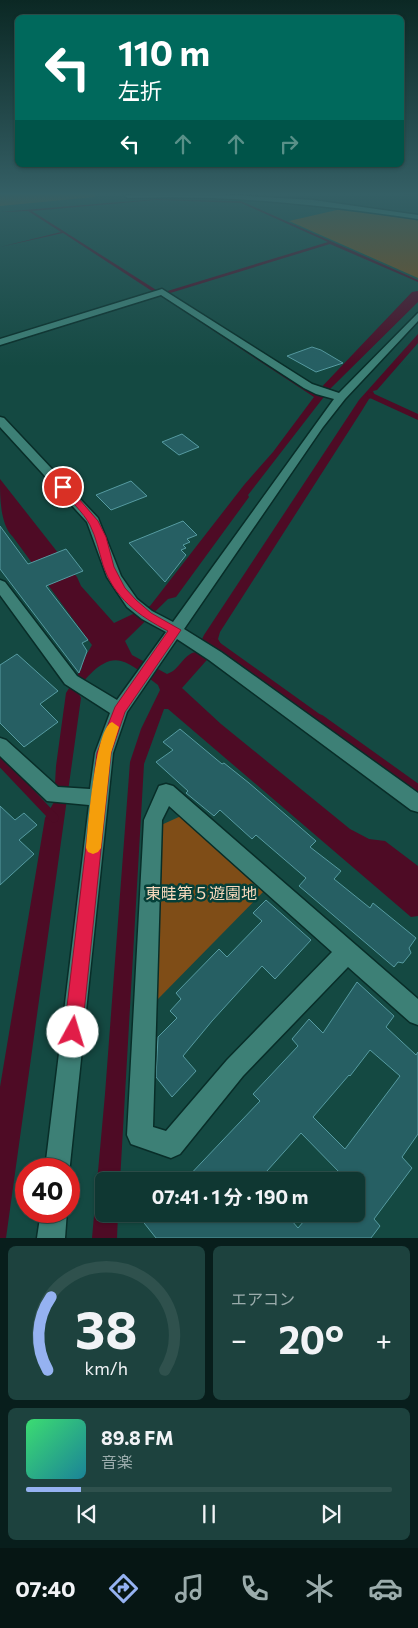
<!DOCTYPE html>
<html lang="ja">
<meta charset="utf-8">
<style>
:root{--surface:#0f3732;--page:#1d423e;--text:#f1f3f6;--muted:#9bacac;--line:#2f514d;--accent:#95b2f1}
body{margin:0;font-family:Commissioner,"Noto Sans JP",sans-serif;background:var(--page);color:var(--text);height:100vh;display:flex;flex-direction:column;font-size:19px;white-space:nowrap}
*{box-sizing:border-box;margin:0}
p{font-size:16px;color:var(--muted)}
.icon{flex:none;width:28px;height:28px;fill:none;stroke:currentColor;stroke-width:2;stroke-linecap:round;stroke-linejoin:round}
.map{position:relative;height:1238px;overflow:hidden}
.side{display:flex;flex-direction:column;gap:8px;padding:8px;background:#081e1c;flex:1}
.side>*{flex:none}
.guide{position:absolute;left:15px;top:15px;width:389px;height:152px;border-radius:8px;box-shadow:0 1px 4px #0004,0 0 0 1px var(--line);background:#00695c;color:#fff;overflow:hidden}
.speed{position:absolute;left:15px;top:1158px;display:flex;gap:10px;font-size:25px;font-weight:700;text-align:center}
.speed>*{display:grid;place-content:center;width:65px;height:65px;border-radius:50%;background:var(--surface);box-shadow:0 1px 4px #0004,0 0 0 1px var(--line);line-height:1}
.speed .limit{border:8px solid #d22;background:#fff;color:#111}
.pin{position:absolute;display:grid;place-items:center;width:42px;height:42px;color:#fff;margin:-21px;border:2px solid #fff;border-radius:50%;box-shadow:0 1px 5px #0007}
.me{position:absolute;width:55px;margin:-28px;rotate:6deg;stroke-linejoin:round;filter:drop-shadow(0 0 4px #0008)}
.turn{display:flex;align-items:center;gap:18px;height:105px;padding:0 20px;font-size:22px}
.turn .icon{width:65px;height:65px;stroke-width:2.5}
.turn b{display:block;font-size:35px;line-height:42px}
.lanes{display:flex;align-items:center;height:48px;padding:0 20px;background:#0003;justify-content:center;gap:25px;direction:ltr}
.lanes .off{opacity:.35}
.big{font-size:38px;font-weight:700;line-height:1.1}
.side .tile{flex:1;display:flex;flex-direction:column;justify-content:center;gap:8px;min-width:0;padding:0 18px;border-radius:8px;background:var(--page)}
.side .dial{align-items:center;gap:0}
.dial svg{height:130px;overflow:visible;fill:none;stroke:var(--line);stroke-width:7;stroke-linecap:round;text-anchor:middle}
.dial text{fill:var(--text);stroke:none}
.song{display:flex;align-items:center;gap:15px}
.cover{width:60px;height:60px;border-radius:8px;background:linear-gradient(135deg,hsl(140 70% 55%),hsl(190 70% 35%))}
.played{height:5px;border-radius:2px;background:linear-gradient(90deg,var(--accent) 15%,var(--line) 15%)}
.keys{display:flex;justify-content:space-around;direction:ltr}
.heat{display:flex;justify-content:space-between;align-items:center;font-size:28px;direction:ltr}
.side .tiles{flex:1;display:grid;gap:8px;grid-template-columns:1fr 1fr}
.tile:last-child{grid-column:span 2}
.trip{position:absolute;left:95px;top:1172px;width:270px;height:50px;border-radius:8px;background:var(--surface);box-shadow:0 1px 4px #0004,0 0 0 1px var(--line);font-weight:700;line-height:50px;text-align:center}
.tab-bar{display:flex;height:80px;justify-content:space-around;align-items:center;background:#061614;color:var(--muted)}
.tab-bar .icon{width:35px;height:35px}
.tab-bar .active{color:var(--accent)}
.tab-bar b{font-size:22px;color:var(--text)}
.map>svg:first-child{display:block}
.green{fill:#7f4d17}
.water{fill:#4e0b25;fill-rule:evenodd}
.lines{fill:none;stroke-linecap:round;stroke-linejoin:round}
.stream-far4{stroke:#4e0b25;stroke-width:3}
.stream-far3{stroke:#4e0b25;stroke-width:4.5}
.stream-far2{stroke:#4e0b25;stroke-width:5.5}
.stream-far1{stroke:#4e0b25;stroke-width:7}
.stream{stroke:#4e0b25;stroke-width:9}
.building{fill:#265f63;stroke:#569ba1;fill-rule:evenodd}
.minor-casing{stroke:#082d28;stroke-width:3}
.minor{fill:#3d8076;fill-rule:evenodd}
.route{fill:#e11d48;stroke:#92132f}
.slow{fill:#f59e0b}
.labels{text-anchor:middle;stroke-width:5;stroke-linejoin:round;paint-order:stroke}
.near-park-label{font-size:16px;fill:#f9d9bd;stroke:#053f38}
</style>
<div class="map">
<svg width="418" height="1238" viewBox="0 0 418 1238">
<rect width="100%" height="100%" fill="#144942"/>
<g class="green">
<path d="M0,193h96l-1,4 -95,9z"/>
<path d="M341,209l77,11v58l-129,-57z"/>
<path d="M181,816l83,75 -107,109 2,-174z"/>
</g>
<path class="water" d="M156,199l85,2 177,79v2l-88,-38 -163,50 149,99 96,-101 6,-1v11l-88,87 -82,106 1,2 -73,100 -8,2 -43,42 7,14 35,19c13,-4 16,-20 29,-22l8,-17 155,-235 59,-66v9l-41,47 -4,1 2,5 -6,3 -8,13 -141,220 -2,7 3,5 -39,44 39,36 129,105 19,10 16,2 33,25v50l-7,1 -243,-208h-4l-20,55 -24,417h-16v33h14l-1,24h-25l13,-144 25,-332 11,-33 19,-39 -2,-5c-10,-7 -25,-21 -37,-24 -18,-5 -35,17 -44,29l4,8 -75,540h-6v-151l45,-269 9,-16 2,-36 10,-73 16,-25 -1,-4 11,-19 -79,-108c-13,-13 -13,-39 -13,-58l77,98 4,9 33,37 36,-17 94,-121 29,-33 41,-55 -153,-101 -161,50v-2l158,-49 -95,-62 -63,14 61,-15 -33,-21 -28,1zM156,200l85,3 87,39 -167,51 -129,-82z"/>
<g class="lines">
<path class="stream-far4" d="M405,193l13,1"/>
<path class="stream-far3" d="M368,394l5,2"/>
<path class="stream-far2" d="M370,395l48,22"/>
<path class="stream-far1" d="M213,642l109,78"/>
<g class="stream">
<path d="M320,719l98,70"/>
<path d="M0,761l54,57"/>
</g>
</g>
<g class="building">
<path d="M312,347l9,3 22,13 -27,9 -29,-16z"/>
<path d="M182,434l17,13 -20,8 -17,-13z"/>
<path d="M131,481l16,15 -36,14 -15,-15z"/>
<path d="M183,521l14,14 -10,4 3,3 -7,3 3,3 -5,2 5,5 -21,27 -36,-39z"/>
<path d="M0,526l28,38 38,-15 17,22 -37,15 42,54 -6,3 5,8 -8,22 -79,-104z"/>
<path d="M17,654l41,37 -18,13 18,18 -34,25 -24,-24v-58z"/>
<path d="M180,729l42,35 2,-1 25,20 67,58 -6,6 31,24 -7,8 36,29 3,-5 43,35 -7,10 2,5 -8,10 -5,-1 -4,5 -95,-81 7,-8 -50,-43 -4,4 -32,-29 -6,6 -28,-23 2,-2 -32,-29 17,-12 -10,-8z"/>
<path d="M0,806l15,14 9,-7 13,12 -18,15 15,14 -34,31z"/>
<path d="M266,900l45,40 -36,39 -13,-13 -50,55 -29,35 13,15 -24,26 -16,-20 2,-40 19,-19 -7,-7 11,-12 -5,-6 43,-44 8,8 35,-36 -9,-8z"/>
<path d="M357,982l37,34 -8,11 30,28 2,-3v82l-16,23 10,11 -38,51 6,7 -9,12h-215l-19,-24h149l12,14 12,-14h46v-33h-19l5,-6 -41,-42 -43,48h-74l76,-80 -7,-7 45,-48 -6,-7 17,-20 14,14zM370,1050l30,26 -55,73 -32,-32 36,-42 1,1z"/>
</g>
<g class="lines">
<defs>
<g id="minor">
<path d="M149,193h47l117,7 105,15v4c-96,-14 -193,-25 -290,-21l-3,-2z"/>
<path d="M162,289l150,95 27,9 79,-80v8l-73,78 -22,28 -139,202 37,23 197,141v19l-7,-2 -202,-150 -32,-21 -50,73 -14,41 -44,421v-5h-24l44,-364 -42,-4 -47,-45v-18l6,2 52,47 32,2 5,-36 15,-40 -45,-29 -65,-89v-15l5,2 72,94 40,24 49,-68 -24,-13 -15,-12 -20,-30 -20,-55 -87,-95v-10l4,1 94,100 23,58 16,23 15,12 21,11 161,-223 -18,-5 -12,-6 -143,-93 -161,50v-6z"/>
<path d="M166,784l7,2 245,213v26l-8,-3 -62,-55 -105,109 -63,78 -9,4 -40,-14 -4,-9 17,-315 15,-34zM169,806l163,146 -105,108 -61,71 -13,-4 9,-307z"/>
<path d="M41,1211h26l-2,27h-28z"/>
</g>
</defs>
<use href="#minor" class="minor-casing"/>
<use href="#minor" class="minor"/>
</g>
<linearGradient id="sky" x2="0" y2="1"><stop stop-color="#0b2824"/><stop offset="0.53" stop-color="#345f65"/><stop offset="1" stop-color="#345f65" stop-opacity="0"/></linearGradient>
<rect width="418" height="366" fill="url(#sky)"/>
<path class="route" d="M60,485h7l31,36 8,16 8,30 11,21 11,12 15,13 30,17 -56,82 -14,41 -29,279 -3,6 -6,2 -6,-2 -3,-6 33,-279 18,-46 53,-76c-29,-15 -54,-33 -65,-66 -4,-14 -7,-28 -13,-40 -7,-13 -20,-25 -30,-36z"/>
<path class="slow" d="M112,722l7,5 -8,26 -10,95 -3,4 -5,2 -5,-2 -2,-4c2,-21 9,-120 26,-126z"/>
<g class="labels">
<g class="near-park-label">
<text x="201" y="899">東畦第５遊園地</text>
</g>
</g>
</svg>
<div class="speed"><div class="limit">40</div></div>
<div class="pin" style="left:63px;top:487px;background:#d93025"><svg class="icon" aria-label="arrive" viewBox="0 0 24 24"><path d="M6 21V4h12l-3 4 3 4H6"/></svg></div>
<svg class="me" style="left:73px;top:1032px" viewBox="-20 -20 40 40"><circle r="19" fill="#fff"/><path d="M0-13L10 11 0 6-10 11z" fill="#e11d48"/></svg>
<div class="trip">07:41 · 1 分 · 190 m</div>
<div class="guide">
<div class="turn"><svg class="icon" aria-label="left" viewBox="0 0 24 24"><path d="M17 20v-9H6M10 6l-5 5 5 5"/></svg><div><b>110 m</b>左折</div></div>
<div class="lanes"><svg class="icon" aria-label="left" viewBox="0 0 24 24"><path d="M17 20v-9H6M10 6l-5 5 5 5"/></svg><svg class="icon off" aria-label="ahead" viewBox="0 0 24 24"><path d="M12 20V5M6 11l6-6 6 6"/></svg><svg class="icon off" aria-label="ahead" viewBox="0 0 24 24"><path d="M12 20V5M6 11l6-6 6 6"/></svg><svg class="icon off" aria-label="right" viewBox="0 0 24 24"><path d="M7 20v-9h11M14 6l5 5-5 5"/></svg></div>
</div>
</div>
<section class="side">
<div class="tiles">
<div class="tile dial"><svg viewBox="0 0 100 80">
<path d="M14 69A42 42 0 1 1 86 69"/>
<path d="M14 69A42 42 0 0 1 16 24" stroke="#95b2f1"/>
<text x="50" y="56" font-size="32" font-weight="700">38</text>
<text x="50" y="72" font-size="11">km/h</text>
</svg></div>
<div class="tile"><p>エアコン</p>
<div class="heat"><a>−</a><b class="big">20°</b><a>+</a></div>
</div>
<div class="tile">
<div class="song"><i class="cover"></i><div><b>89.8 FM</b><p>音楽</p></div></div>
<div class="played"></div>
<div class="keys"><svg class="icon" aria-label="previous" viewBox="0 0 24 24"><path d="M18 5L8 12l10 7zM5 5v14"/></svg><svg class="icon" aria-label="pause" viewBox="0 0 24 24"><path d="M8 5v14M16 5v14"/></svg><svg class="icon" aria-label="next" viewBox="0 0 24 24"><path d="M6 5l10 7-10 7zM19 5v14"/></svg></div>
</div>
</div>
</section>
<nav class="tab-bar">
<b>07:40</b>
<svg class="icon active" aria-label="directions" viewBox="0 0 24 24"><path d="M12 3l9 9-9 9-9-9zM9 14v-3h6M13 9l2 2-2 2"/></svg>
<svg class="icon" aria-label="music" viewBox="0 0 24 24"><path d="M9 18V5l10-2v13"/><circle cx="6" cy="18" r="3"/><circle cx="16" cy="16" r="3"/></svg>
<svg class="icon" aria-label="phone" viewBox="0 0 24 24"><path d="M5 4h4l2 5-3 2q2 4 5 5l2-3 5 2v4C11 20 4 13 5 4z"/></svg>
<svg class="icon" aria-label="climate" viewBox="0 0 24 24"><path d="M12 3v18M4 7l16 10M4 17L20 7"/></svg>
<svg class="icon" aria-label="car" viewBox="0 0 24 24"><path d="M5 17H2v-5l4-1 3-4h7l3 4 3 1v5h-3M9 17h6M6 11h13"/><circle cx="7" cy="17" r="2"/><circle cx="17" cy="17" r="2"/></svg>
</nav>
